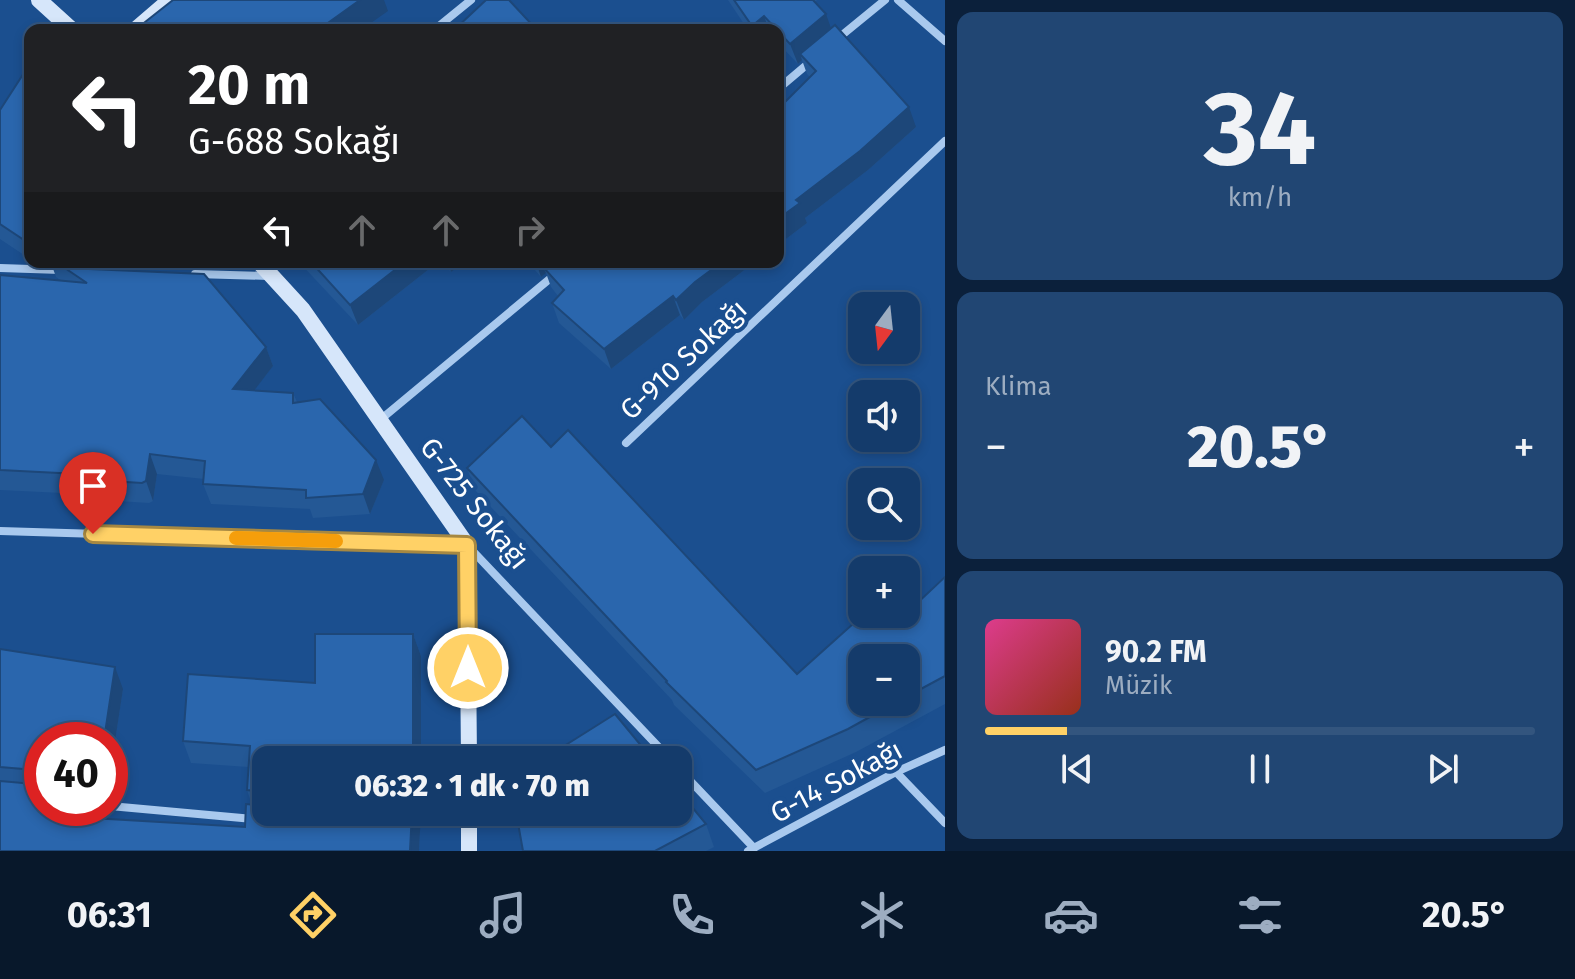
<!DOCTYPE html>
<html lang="tr">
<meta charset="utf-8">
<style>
:root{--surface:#143b6b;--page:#214673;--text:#f1f3f6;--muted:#9dadc1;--line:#33557e;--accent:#ffd166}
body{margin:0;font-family:"Fira Sans",sans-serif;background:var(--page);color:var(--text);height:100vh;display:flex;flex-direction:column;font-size:30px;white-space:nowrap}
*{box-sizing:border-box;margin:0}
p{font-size:26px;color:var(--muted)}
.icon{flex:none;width:44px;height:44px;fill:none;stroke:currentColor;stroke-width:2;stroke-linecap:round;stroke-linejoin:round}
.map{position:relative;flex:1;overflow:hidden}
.panel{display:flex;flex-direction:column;gap:12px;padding:12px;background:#0b203b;width:630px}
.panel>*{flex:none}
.top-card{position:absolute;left:24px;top:24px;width:760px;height:244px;border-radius:16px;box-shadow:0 4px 12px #0003,0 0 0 2px var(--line);background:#202124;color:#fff;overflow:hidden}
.needle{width:52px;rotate:195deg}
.controls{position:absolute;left:848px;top:292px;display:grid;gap:16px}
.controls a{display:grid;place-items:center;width:72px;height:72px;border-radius:16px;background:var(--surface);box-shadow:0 4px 12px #0003,0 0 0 2px var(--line);font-size:40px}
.speed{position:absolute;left:24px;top:722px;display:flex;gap:16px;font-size:40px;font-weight:700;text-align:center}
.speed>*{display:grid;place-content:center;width:104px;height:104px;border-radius:50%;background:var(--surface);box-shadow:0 4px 12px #0003,0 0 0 2px var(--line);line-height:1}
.speed .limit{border:12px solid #d22;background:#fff;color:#111}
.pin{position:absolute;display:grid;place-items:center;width:68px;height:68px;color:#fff;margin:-82px -34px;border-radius:50% 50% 50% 0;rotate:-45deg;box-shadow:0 0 8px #0007}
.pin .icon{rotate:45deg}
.me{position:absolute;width:88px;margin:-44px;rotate:0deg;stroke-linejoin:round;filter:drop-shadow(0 0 6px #0008)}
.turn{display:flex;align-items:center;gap:28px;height:168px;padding:0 32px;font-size:36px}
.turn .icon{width:104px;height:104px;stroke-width:2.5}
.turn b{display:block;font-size:56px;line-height:68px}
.lanes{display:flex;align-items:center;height:76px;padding:0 32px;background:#0003;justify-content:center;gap:40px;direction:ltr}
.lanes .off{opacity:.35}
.big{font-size:60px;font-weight:800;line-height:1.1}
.panel .widget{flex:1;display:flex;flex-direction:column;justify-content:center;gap:12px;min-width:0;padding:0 28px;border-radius:16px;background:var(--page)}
.panel .dial{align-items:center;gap:0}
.dial b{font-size:104px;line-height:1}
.song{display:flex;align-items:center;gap:24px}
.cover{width:96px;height:96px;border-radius:12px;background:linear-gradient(135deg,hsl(330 70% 55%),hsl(10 70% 35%))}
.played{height:8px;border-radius:4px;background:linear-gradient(90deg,var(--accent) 15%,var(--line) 15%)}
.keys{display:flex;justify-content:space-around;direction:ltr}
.heat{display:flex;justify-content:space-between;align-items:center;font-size:44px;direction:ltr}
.trip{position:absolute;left:252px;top:746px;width:440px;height:80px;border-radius:16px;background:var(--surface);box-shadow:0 4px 12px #0003,0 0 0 2px var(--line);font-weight:800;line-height:80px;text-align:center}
.menu{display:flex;height:128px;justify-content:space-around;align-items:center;background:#08182b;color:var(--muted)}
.menu .icon{width:56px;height:56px}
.menu .active{color:var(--accent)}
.menu b{font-size:36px;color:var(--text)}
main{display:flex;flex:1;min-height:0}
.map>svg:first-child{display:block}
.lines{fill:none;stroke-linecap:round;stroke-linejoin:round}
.street{stroke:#a9c9ee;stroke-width:8}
.secondary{stroke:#d6e6fa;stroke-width:16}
.wall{fill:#245895;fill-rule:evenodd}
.shaded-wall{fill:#1d4779}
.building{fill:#2a66ad;stroke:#1d4779;stroke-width:2}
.route-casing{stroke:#a68842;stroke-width:20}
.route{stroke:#ffd166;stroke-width:14}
.slow{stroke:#f59e0b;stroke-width:14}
.labels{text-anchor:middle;stroke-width:8;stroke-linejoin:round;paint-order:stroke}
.street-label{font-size:28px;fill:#fff;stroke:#1b4f8f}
</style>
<main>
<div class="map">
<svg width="945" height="851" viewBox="0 0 945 851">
<rect width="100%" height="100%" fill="#1b4f8f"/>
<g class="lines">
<g class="street">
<path d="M898,0l47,41"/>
<path d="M434,30l37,-30"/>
<path d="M836,40l49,-40"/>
<path d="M778,89l32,-27"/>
<path d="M0,268l61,2"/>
<path d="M195,274l74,2"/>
<path d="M380,420l190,-158"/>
<path d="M626,443l319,-302"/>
<path d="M0,531l467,14 204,215"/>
<path d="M678,768l76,80"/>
<path d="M896,772l49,51"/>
<path d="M110,806l143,13"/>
<path d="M748,851l148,-79 49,-22"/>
</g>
<g class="secondary">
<path d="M39,0l33,30"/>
<path d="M135,30l35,-30"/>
<path d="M259,262l44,48 164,235 2,215"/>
<path d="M469,812v39"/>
</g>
</g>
<g class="wall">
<path d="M728,0h89l-2,2 16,26 85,99 -48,43 -63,48 2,5 -29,22v-136l32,-32 -3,-3 -5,-14 -4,4 -20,-21v-13h-30z"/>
<path d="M30,85v174l-30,-20v-129z"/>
<path d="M34,262h88l-2,3 -17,-1 2,6 161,77 7,19 -19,24 39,3 4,9 87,78 -14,34 -57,4 -3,-9 -99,-5 -8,-20 1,-5 -47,-5 -4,27 -4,2 -64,-4 -2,-5 -83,-4v-215l62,6 -6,-4 -5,-14z"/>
<path d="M299,262h139l-80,63z"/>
<path d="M442,262h23l-14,10z"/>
<path d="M528,262h227l-53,40 -18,18 -4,-5 -69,54 -52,-46 -7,-20 6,-7 -7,-9 -5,-14 -5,4z"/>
<path d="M551,447l246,227 116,-67 32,-30v127l-89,48 -91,41 -91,-88 -2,-5 -197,-210 -8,-22zM906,658v44h-44z"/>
<path d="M413,634l8,22 -155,104v52h155l-2,39h-419v-202l123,40 -20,130 142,8 7,-22 -5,-15 1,-23 -57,-4 -8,-22 132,-58z"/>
<path d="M706,824l8,23 -8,4h-183z"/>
</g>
<g class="shaded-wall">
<path d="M360,0h24l4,11 -27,19h-43z"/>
<path d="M826,14l7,20 -33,20 2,6 -4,4 -8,-20z"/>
<path d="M764,16l5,14h-16l-1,-4z"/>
<path d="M909,107l7,20 -48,43 -63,48 2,5 -29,22v-26l18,-19z"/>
<path d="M97,262h5l6,16 -17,-9z"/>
<path d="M405,262h33l-80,63 -8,-20z"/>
<path d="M448,262h17l-14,10z"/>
<path d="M536,262h23l-16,5 3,6 -5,4z"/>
<path d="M722,262h33l-53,40 -18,18 -8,-20 19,-18z"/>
<path d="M673,296l7,19 -69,54 -7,-20z"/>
<path d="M266,347l7,19 -33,43 -7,-20z"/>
<path d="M150,454l7,20 -4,27 -7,-20z"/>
<path d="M376,460l8,20 -14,34 -7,-20z"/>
<path d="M413,634l8,22v104h-8z"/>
<path d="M115,667l8,22 -13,85v-34h-6z"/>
<path d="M93,808h12l-6,32 -7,-22z"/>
<path d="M412,812h9l-2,39h-9z"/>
</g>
<g class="building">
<path d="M173,0h187l-42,30h-183z"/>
<path d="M486,0h23l28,30h-83z"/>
<path d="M734,0h79l13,14 -36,30 -26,-28 -12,10z"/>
<path d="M835,25l74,82 -49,44 -64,49 4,3 -22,16v-110l38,-38 -16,-17z"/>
<path d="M626,26l4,4h-10z"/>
<path d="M22,76l8,9v157h-3l-27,-18v-114z"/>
<path d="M56,262h41l-6,7 113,5 62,73 -33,42 60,4v10l27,-4 56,61 -13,34 -57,4v-8l-103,-6 2,-23 -55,-7 -4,27 -4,2 -64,-4v-5l-78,-4v-195l87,8z"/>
<path d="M311,262h94l-55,43z"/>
<path d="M550,262h172l-27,20 -19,18 -3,-4 -69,53 -52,-46 12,-13 -21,-23z"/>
<path d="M522,416l29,31 17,-17 229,244 67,-60h42v-15l7,8 32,-30v99l-39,21v-39h-44v44h35l-49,27 -92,41 -90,-88 1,-1 -200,-213z"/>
<path d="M315,634h98v126h-147v32l-19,-2 3,-44 -67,-5 5,-67 127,9z"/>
<path d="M0,649l115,18 -11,73h-62v68h51l-1,10 153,9 1,-23 20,2v6h146l-2,39h-410v-70l34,3 7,-5 -1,-5 -5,-4 -35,-3z"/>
<path d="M615,714l38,46h-111z"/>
<path d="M678,790l28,34 -51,27h-132l-7,-39h162z"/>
</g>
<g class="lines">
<defs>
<path id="route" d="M93,534l374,11 1,123"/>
</defs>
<use href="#route" class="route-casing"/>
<use href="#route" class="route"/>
<path class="slow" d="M236,538l100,3"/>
</g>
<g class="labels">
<g class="street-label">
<text transform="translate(683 359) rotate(-43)" y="10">G-910 Sokağı</text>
<text transform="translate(475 503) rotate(52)" y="10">G-725 Sokağı</text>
<text transform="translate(836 781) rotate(-28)" y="10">G-14 Sokağı</text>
</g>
</g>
</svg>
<div class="controls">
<a><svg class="needle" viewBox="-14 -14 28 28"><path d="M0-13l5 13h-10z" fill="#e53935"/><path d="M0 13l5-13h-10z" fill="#9dadc1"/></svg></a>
<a><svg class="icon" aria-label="sound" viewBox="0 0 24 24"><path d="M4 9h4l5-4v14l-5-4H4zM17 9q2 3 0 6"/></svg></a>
<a><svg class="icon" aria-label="search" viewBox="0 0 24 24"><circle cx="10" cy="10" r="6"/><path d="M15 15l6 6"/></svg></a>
<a>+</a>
<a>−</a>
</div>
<div class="speed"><div class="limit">40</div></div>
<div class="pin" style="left:93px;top:534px;background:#d93025"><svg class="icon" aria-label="arrive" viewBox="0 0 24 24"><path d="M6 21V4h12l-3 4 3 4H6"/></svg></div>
<svg class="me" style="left:468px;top:668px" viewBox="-20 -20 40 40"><circle r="17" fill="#ffd166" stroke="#fff" stroke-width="3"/><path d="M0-11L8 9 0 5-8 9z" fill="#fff"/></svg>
<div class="trip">06:32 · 1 dk · 70 m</div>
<div class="top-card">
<div class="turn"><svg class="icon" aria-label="left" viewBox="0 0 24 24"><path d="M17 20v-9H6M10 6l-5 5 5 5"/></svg><div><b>20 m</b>G-688 Sokağı</div></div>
<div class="lanes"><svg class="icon" aria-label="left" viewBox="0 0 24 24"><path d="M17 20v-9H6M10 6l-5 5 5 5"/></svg><svg class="icon off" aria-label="ahead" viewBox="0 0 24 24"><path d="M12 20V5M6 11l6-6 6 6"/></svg><svg class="icon off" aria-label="ahead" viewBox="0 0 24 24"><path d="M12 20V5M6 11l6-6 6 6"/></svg><svg class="icon off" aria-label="right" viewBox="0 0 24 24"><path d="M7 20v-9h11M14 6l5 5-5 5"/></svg></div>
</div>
</div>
<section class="panel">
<div class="widget dial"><b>34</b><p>km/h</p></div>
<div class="widget"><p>Klima</p>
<div class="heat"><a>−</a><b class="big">20.5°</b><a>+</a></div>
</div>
<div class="widget">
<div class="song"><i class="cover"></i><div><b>90.2 FM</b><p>Müzik</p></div></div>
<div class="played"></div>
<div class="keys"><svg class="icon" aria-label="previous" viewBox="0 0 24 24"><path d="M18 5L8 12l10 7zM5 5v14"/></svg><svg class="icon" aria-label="pause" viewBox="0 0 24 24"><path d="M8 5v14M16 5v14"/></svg><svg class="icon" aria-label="next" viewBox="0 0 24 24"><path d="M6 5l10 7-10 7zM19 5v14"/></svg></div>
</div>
</section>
</main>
<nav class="menu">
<b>06:31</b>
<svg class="icon active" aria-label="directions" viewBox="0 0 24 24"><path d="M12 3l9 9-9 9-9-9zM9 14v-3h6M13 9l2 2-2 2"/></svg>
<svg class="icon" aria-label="music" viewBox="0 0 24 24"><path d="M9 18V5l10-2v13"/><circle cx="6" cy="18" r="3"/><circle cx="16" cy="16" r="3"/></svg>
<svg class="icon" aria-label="phone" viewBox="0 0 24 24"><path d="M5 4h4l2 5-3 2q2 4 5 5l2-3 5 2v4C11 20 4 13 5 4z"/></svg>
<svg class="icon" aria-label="climate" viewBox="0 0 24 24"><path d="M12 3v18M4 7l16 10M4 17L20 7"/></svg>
<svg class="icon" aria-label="car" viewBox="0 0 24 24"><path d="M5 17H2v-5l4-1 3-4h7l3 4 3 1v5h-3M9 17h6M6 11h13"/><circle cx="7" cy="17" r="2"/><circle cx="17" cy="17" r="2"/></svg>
<svg class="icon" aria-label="filters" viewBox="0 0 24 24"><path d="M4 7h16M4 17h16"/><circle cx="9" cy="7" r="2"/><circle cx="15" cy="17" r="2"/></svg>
<b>20.5°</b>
</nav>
